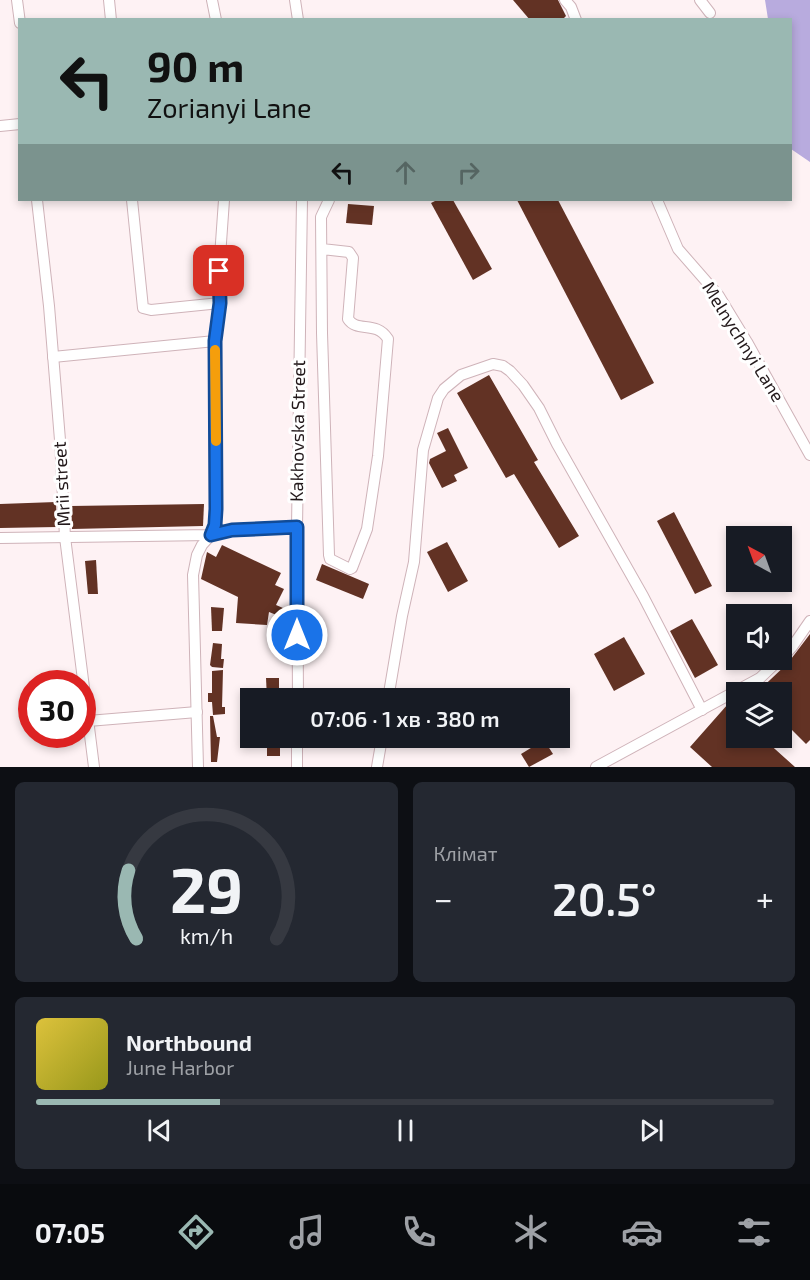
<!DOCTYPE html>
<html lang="uk">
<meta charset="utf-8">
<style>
:root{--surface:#171b24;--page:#242831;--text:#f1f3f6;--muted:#9ea1a6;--line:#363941;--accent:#9ab8b2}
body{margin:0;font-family:"Exo 2",sans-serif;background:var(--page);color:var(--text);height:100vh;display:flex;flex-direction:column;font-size:22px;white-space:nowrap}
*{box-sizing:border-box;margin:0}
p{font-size:20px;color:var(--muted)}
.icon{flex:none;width:33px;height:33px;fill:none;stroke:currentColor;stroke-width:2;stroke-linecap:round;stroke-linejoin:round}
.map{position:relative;height:767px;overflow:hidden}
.side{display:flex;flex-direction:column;gap:15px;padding:15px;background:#0d0f14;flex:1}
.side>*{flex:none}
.banner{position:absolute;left:18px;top:18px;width:774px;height:183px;border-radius:0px;box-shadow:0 3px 9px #0003;background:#9ab8b2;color:#111;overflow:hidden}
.needle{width:39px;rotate:319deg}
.buttons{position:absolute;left:726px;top:526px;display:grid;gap:12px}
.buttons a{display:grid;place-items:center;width:66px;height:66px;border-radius:0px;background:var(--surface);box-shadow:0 3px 9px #0003;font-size:30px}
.speed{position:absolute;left:18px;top:670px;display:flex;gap:12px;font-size:30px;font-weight:700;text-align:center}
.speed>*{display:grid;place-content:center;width:78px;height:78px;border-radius:50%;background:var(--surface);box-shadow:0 3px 9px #0003;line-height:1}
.speed .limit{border:9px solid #d22;background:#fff;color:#111}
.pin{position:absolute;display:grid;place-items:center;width:51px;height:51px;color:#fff;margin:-26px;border-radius:12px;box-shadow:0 3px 9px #0006}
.me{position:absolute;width:66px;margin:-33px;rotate:0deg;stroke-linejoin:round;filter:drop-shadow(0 0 4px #0008)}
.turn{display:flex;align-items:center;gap:21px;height:126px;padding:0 30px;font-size:27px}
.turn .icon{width:78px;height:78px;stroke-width:2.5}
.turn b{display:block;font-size:42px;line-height:51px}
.lanes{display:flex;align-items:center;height:57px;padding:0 30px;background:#0003;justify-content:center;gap:30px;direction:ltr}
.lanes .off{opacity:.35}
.big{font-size:45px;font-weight:600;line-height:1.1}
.side .widget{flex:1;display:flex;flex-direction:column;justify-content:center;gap:9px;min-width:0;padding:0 21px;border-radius:9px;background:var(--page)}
.side .dial{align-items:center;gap:0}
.dial svg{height:156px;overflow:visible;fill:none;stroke:var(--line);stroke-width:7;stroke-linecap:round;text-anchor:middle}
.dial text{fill:var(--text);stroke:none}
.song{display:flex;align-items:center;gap:18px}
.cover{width:72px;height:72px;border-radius:9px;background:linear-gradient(135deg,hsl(50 70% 55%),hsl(60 70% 35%))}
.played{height:6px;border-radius:3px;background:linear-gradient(90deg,var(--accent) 25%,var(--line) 25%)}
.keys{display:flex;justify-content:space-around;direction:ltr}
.heat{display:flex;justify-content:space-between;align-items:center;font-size:33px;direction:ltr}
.side .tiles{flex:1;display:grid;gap:15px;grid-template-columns:1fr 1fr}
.widget:last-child{grid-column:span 2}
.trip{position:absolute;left:240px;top:688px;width:330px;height:60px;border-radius:0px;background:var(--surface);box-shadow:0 3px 9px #0003;font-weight:600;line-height:60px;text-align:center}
.dock{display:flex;height:96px;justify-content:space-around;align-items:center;background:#090b0e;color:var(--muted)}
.dock .icon{width:42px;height:42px}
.dock .on{color:var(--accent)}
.dock b{font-size:27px;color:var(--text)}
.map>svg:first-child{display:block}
.water{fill:#b8abde}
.building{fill:#623224}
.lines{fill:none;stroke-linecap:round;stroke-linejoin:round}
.minor-casing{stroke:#cfb3b9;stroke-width:12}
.minor{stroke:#fff;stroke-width:10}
.route-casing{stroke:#114b97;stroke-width:15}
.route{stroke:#1a73e8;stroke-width:10}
.slow{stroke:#f59e0b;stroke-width:10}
.labels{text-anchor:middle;stroke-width:6;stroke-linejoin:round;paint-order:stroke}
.street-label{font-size:18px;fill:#23191b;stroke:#fff}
</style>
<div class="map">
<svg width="810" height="767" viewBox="0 0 810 767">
<rect width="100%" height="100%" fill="#fef2f4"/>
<path class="water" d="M765,0h45v162l-19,-13 -1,-129 -22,-1z"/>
<g class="building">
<path d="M513,0h45l8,16 -4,4h-32z"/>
<path d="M437,200h16l39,69 -19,11 -42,-77z"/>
<path d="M517,200h41l96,183 -33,17z"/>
<path d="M348,204l26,2 -2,19 -26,-2z"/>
<path d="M489,375l49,85 -4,2 45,74 -20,12 -45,-74 -8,4 -49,-85z"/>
<path d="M448,428l20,40 -14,7 3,6 -15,7 -13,-25 1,-4 16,-8 -9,-18z"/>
<path d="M56,502l1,25 -57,1v-24z"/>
<path d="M204,504l-1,22 -131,3 -1,-23z"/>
<path d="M674,512l38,74 -17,8 -38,-73z"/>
<path d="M447,542l21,39 -20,11 -21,-40z"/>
<path d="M222,545l59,28 -6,12 9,4 -8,16 7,3 -4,8 -10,-4 -2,13 -31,-2 2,-26 -37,-18 6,-27 9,5z"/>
<path d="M96,560l2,34h-10l-3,-33z"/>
<path d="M322,564l47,20 -6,15 -47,-19z"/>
<path d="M211,607l13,1 -2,23h-10z"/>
<path d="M692,619l26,46 -23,13 -25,-47z"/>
<path d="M810,634v106l-4,4 -24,-24v-27h-26l32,-30z"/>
<path d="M624,637l21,37 -31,17 -20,-37z"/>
<path d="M213,643l9,1 -1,15h3l-1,9 -11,-1 -2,-2z"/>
<path d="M223,670l-1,37h3v7l-12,1 -1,-13h-4v-9h4v-22z"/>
<path d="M266,678h13v21h-12z"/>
<path d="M736,699v39h33l-3,3 29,26h-83l-22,-20 38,-43z"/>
<path d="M210,716h3l4,21h3l-3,25h-6z"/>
<rect x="267" y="738" width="13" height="18"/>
<path d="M544,740l9,14 -24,13 -8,-13z"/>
</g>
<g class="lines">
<defs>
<g id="minor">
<path d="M17,0l3,23"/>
<path d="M109,0l2,20"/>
<path d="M212,0l4,20"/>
<path d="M295,0l3,20"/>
<path d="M565,0l6,7 5,13"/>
<path d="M700,0l10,13"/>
<path d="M0,126l20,-2"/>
<path d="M37,200l12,106 11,134 5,97 29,230"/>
<path d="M132,200l11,108 8,2 69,-7"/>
<path d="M657,200l21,49 41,47 28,46 63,113"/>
<path d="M322,249l27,3 4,6 -5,61c9,14 28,1 40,20l-10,117 -11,73 -15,39 -2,1 -20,-10 -1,-4 -7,-222 -1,-116 8,-17"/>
<path d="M53,357l162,-16"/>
<path d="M0,538l211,-3 21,-5 65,-3"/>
<path d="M782,658l10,-11 18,-26"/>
<path d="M298,699l-1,-172 5,-327"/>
<path d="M388,699l14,-83 12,-54 9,-112 15,-52 6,-9 17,-14 32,-11 10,2 7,5 13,14 16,23 18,36 86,152 59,114"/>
<path d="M88,721l109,-9"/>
<path d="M198,767l-5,-192 4,-20 5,-10 9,-10 4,-11 1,-15 -1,-168 5,-38 -1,-32 5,-71"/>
<path d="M297,767v-29"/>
<path d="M377,767l5,-29"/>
<path d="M596,767l164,-89 19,-18"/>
</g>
</defs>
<use href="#minor" class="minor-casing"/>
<use href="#minor" class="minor"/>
</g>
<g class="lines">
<defs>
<path id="route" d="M219,271l1,32 -5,38 1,168 -1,16 -4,10 21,-5 65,-3v108"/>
</defs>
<use href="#route" class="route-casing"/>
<use href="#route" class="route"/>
<path class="slow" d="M215,350l1,91"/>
</g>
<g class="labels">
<g class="street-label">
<text transform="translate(743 342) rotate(58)" y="6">Melnychnyi Lane</text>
<text transform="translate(298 431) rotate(-89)" y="6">Kakhovska Street</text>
<text transform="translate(62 484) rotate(-93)" y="6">Mrii street</text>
</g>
</g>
</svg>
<div class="buttons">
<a><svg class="needle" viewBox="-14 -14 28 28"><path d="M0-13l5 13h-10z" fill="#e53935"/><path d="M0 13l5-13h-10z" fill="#9ea1a6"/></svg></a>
<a><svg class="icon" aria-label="sound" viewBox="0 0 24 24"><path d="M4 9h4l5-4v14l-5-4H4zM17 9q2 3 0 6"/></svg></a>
<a><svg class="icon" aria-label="layers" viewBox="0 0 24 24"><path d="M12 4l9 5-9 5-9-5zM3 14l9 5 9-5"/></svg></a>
</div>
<div class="speed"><div class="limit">30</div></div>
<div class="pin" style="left:219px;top:271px;background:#d93025"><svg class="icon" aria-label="arrive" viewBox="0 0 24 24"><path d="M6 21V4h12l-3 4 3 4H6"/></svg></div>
<svg class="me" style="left:297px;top:635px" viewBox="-20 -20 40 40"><circle r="17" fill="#1a73e8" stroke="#fff" stroke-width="3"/><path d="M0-11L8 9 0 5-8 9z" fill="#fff"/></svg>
<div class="trip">07:06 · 1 хв · 380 m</div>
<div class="banner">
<div class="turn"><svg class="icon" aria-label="left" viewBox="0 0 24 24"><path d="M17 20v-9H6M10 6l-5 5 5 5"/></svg><div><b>90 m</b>Zorianyi Lane</div></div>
<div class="lanes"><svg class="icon" aria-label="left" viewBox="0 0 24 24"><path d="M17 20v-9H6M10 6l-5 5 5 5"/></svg><svg class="icon off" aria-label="ahead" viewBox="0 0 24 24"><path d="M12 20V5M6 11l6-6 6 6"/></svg><svg class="icon off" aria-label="right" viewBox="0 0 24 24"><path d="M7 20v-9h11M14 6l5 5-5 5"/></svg></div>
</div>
</div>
<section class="side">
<div class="tiles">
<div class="widget dial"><svg viewBox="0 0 100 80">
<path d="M14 69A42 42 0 1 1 86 69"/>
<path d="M14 69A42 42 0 0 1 10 34" stroke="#9ab8b2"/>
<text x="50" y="56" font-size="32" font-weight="700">29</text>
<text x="50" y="72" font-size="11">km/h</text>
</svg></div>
<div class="widget"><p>Клімат</p>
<div class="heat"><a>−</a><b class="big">20.5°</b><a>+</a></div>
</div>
<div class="widget">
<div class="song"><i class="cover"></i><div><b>Northbound</b><p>June Harbor</p></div></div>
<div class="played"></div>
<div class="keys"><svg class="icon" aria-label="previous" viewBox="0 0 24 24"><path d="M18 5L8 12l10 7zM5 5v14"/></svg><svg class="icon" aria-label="pause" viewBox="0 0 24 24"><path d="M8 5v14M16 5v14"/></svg><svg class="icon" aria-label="next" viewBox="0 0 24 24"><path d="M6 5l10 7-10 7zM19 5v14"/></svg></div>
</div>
</div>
</section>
<nav class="dock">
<b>07:05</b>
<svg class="icon on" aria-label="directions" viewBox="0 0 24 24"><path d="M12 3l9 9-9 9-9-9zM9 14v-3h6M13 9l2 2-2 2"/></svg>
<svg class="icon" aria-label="music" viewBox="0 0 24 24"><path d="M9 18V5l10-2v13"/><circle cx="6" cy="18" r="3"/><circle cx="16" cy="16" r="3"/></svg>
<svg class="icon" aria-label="phone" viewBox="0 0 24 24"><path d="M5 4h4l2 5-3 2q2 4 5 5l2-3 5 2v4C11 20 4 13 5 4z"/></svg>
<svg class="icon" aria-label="climate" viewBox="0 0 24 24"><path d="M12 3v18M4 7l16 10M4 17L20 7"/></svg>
<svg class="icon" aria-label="car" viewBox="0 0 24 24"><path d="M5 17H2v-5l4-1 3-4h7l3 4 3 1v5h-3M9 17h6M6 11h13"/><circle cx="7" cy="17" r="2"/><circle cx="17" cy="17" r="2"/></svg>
<svg class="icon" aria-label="filters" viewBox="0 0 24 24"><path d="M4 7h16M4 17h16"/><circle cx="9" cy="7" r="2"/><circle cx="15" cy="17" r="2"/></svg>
</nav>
